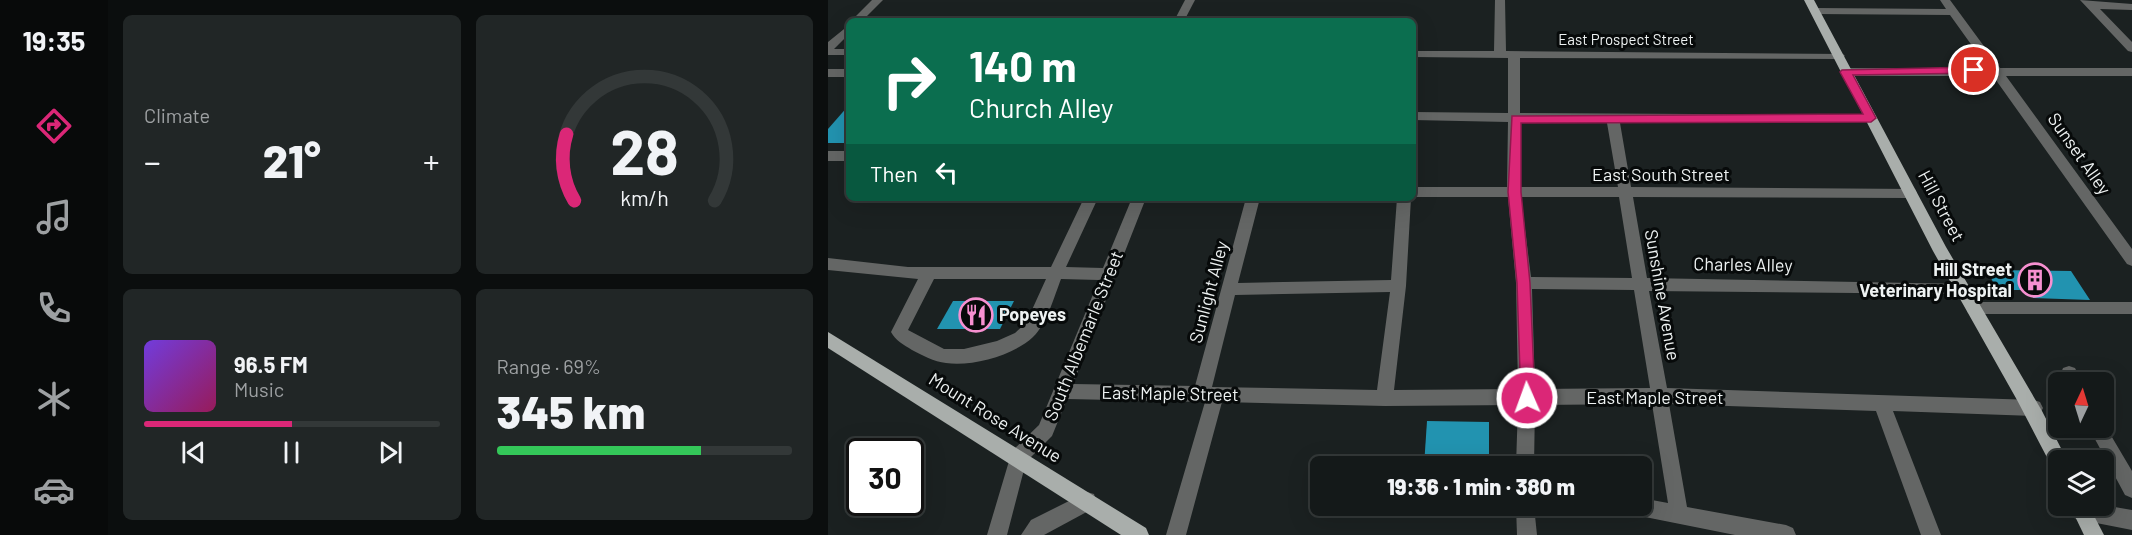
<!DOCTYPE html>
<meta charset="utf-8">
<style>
:root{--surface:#141919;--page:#212626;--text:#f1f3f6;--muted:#9da0a2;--line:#333838;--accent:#db2777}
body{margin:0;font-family:Barlow,sans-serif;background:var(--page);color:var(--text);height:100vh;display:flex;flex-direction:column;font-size:22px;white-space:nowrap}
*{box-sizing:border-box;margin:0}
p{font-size:20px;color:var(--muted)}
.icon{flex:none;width:33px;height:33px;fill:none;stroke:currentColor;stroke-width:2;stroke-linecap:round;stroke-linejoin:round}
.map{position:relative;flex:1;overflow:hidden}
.sheet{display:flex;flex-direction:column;gap:15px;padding:15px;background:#0b0e0e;width:720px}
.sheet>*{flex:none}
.top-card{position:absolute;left:18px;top:18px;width:570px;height:183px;border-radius:9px;box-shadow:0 6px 24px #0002,0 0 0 2px var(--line);background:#0b6e4f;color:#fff;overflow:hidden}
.needle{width:39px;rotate:4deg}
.buttons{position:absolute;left:1220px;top:372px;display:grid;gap:12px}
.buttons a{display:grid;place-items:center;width:66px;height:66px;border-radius:9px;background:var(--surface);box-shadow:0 6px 24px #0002,0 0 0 2px var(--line);font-size:30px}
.speed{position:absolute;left:18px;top:438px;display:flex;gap:12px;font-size:30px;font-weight:700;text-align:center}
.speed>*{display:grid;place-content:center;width:78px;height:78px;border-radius:50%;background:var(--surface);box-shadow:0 6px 24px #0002,0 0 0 2px var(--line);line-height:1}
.speed .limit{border:3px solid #111;border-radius:9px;background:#fff;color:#111}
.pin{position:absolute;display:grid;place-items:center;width:51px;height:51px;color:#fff;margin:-26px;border:3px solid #fff;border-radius:50%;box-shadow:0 2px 6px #0007}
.me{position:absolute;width:66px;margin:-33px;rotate:358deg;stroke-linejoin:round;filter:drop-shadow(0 0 4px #0008)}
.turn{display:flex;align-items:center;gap:21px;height:126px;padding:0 24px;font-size:27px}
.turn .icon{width:78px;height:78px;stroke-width:2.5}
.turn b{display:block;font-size:42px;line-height:51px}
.then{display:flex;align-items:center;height:57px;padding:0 24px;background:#0003;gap:12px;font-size:22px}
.big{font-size:45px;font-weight:800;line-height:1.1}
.sheet .tile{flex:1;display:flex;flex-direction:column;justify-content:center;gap:9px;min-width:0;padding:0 21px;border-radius:9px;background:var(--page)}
.sheet .dial{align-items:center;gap:0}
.dial svg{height:156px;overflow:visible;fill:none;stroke:var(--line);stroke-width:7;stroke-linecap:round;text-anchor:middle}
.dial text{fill:var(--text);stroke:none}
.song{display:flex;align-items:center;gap:18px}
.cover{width:72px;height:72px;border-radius:9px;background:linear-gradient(135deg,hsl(260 70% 55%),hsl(330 70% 35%))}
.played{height:6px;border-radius:3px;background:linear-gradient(90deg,var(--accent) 50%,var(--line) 50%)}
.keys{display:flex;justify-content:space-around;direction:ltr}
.heat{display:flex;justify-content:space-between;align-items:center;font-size:33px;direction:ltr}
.charge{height:9px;border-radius:4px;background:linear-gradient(90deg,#34c759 69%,var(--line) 0)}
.sheet .tiles{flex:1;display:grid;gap:15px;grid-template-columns:repeat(2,1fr)}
.trip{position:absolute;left:482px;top:456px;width:342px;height:60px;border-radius:9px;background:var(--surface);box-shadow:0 6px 24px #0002,0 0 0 2px var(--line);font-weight:800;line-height:60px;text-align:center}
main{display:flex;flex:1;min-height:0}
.menu{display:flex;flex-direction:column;width:108px;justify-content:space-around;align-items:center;background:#080a0a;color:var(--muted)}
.menu .icon{width:42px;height:42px}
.menu .current{color:var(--accent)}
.menu b{font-size:27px;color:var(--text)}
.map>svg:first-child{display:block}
.building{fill:#2293b0}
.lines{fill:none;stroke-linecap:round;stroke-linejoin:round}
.minor{fill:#646665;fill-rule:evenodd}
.major{fill:#a9aeab;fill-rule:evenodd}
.route{fill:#db2777;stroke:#8e194d;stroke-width:1.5}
.labels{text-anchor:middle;stroke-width:6;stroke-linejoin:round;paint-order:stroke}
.far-street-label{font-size:15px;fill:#eef2f2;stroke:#070a0a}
.street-label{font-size:18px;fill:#eef2f2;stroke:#070a0a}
.poi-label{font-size:18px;font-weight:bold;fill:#eef2f2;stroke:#070a0a;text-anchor:end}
</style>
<main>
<nav class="menu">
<b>19:35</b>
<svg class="icon current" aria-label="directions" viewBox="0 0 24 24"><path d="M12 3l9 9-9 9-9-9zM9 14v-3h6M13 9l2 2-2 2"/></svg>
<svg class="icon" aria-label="music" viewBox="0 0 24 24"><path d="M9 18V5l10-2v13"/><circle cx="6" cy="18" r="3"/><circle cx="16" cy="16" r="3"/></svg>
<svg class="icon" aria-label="phone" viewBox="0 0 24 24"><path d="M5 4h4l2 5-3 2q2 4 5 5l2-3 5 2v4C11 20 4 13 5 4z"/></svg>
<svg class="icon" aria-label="climate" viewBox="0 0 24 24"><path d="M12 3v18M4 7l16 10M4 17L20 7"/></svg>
<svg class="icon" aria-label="car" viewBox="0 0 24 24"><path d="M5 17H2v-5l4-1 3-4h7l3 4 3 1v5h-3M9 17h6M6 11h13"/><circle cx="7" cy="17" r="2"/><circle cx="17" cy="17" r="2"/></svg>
</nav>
<section class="sheet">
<div class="tiles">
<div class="tile"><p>Climate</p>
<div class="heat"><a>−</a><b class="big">21°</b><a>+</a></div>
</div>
<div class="tile dial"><svg viewBox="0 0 100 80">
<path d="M14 69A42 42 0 1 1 86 69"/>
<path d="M14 69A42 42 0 0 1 10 35" stroke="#db2777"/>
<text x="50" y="56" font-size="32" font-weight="700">28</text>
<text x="50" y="72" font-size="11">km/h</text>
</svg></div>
<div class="tile">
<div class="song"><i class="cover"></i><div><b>96.5 FM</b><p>Music</p></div></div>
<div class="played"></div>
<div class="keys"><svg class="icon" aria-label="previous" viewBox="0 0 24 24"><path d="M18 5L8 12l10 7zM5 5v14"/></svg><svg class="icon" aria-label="pause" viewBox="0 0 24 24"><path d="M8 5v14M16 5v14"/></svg><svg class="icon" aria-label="next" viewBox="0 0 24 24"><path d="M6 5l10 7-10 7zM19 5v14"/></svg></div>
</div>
<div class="tile"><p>Range · 69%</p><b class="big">345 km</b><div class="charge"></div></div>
</div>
</section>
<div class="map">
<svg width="1304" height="535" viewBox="0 0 1304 535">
<rect width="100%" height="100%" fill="#1b2121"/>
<g class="building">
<path d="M21,105v38h-21v-14z"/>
<path d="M1159,270l84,1 19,29 -57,-2 -4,-8h-32z"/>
<path d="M125,301h61l-14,28h-63z"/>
<path d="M599,421l62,1v44h-65z"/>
</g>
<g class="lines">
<g class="minor">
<path d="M44,0h11l-21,21h-11z"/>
<path d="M357,0h10l-11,21h-10z"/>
<path d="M667,0h10l1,51 337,3 2,2 -6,3 -319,-1v55l355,2 2,3 -6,4 -251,1 11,64 284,2 2,4 -2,4 -5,1 -277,-1 14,81 319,6 3,4 -3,4 -5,2 -312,-3 18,97 367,12 6,2 3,6 -3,6 -6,2 -141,-5 48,124h-20l-45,-124 -207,-7 18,103 99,18 7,3 3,7h-61l-110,-22 -2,-7h18v-8l27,5 -16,-99 -117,1 -1,61h-18l2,-61 -133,1 -163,-4 -36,133h-20l39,-133 -138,-3 -15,37 -26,26 -19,73h-20l25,-84 27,-26 60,-145 -38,-1c-7,18 -14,45 -28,58 -19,18 -61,30 -87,26 -12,-1 -24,-8 -34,-13 -8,-5 -17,-10 -21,-18l27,-53 -90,-9v-12l80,9h143l33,-69h14l-32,69 37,1 29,-70h14l-73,186 122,2 51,-188h14l-22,85 153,-3 6,-82h14l-5,88 -12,104 124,-1 -2,-106 -8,-86h-95v-10h94l1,-65 -95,-2v-8l95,1v-55l-95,-1v-6h81zM692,122l87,1 11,64h-97zM693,197h98l13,81 -101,-1zM106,279h112l-20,44 -11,10 -18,8 -33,8h-20l-36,-19zM704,289l102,1 16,98 -115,1zM562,292l-13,98 -165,-3 23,-92z"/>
<path d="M1112,0h10l50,68h132v8h-126l126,173v17l-5,-2 -134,-188h-147l-6,-4 6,-4h142l-38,-53 -135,-1 -5,-3 5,-3 131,1z"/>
<path d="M1252,0l52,4v6l-32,-1 32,33v10l-4,-1z"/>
<path d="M21,25v9l-15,15h15v6h-21v-13z"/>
<rect x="0" y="69" width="21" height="8"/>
<rect x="0" y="151" width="21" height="10"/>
<path d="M1146,302h158v12h-158l-6,-1 -2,-5 2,-5z"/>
<path d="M1241,366l6,2 7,14h-17l-4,-9 2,-5z"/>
<path d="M1275,422l29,49v27l-7,-3 -36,-67h14z"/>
<path d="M259,492l7,2 2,7 -2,7 -50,27h-23l10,-15z"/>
<path d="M1275,505l29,5v20l-51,-10 -7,-2 -3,-7 3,-5z"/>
<path d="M688,506h18l3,29h-20z"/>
</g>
<g class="major">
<path d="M976,0h10l132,247 96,164 25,49h-9v10l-6,-3 -35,-67 -84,-149z"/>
<path d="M0,332l318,196 3,7h-28l-293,-187z"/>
<path d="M1242,506h19l15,29h-20z"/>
</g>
</g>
<path class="route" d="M1146,67l6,3 -2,3 -125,2 23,43 -5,4 -350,1v69l9,91 5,115 -2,5 -6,2 -6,-2 -4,-120 -9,-91 4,-76 351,-2 -23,-42 2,-2z"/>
<defs>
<symbol id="building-ring" viewBox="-11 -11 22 22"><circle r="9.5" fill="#070a0a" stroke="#f690d0" stroke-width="1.5"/><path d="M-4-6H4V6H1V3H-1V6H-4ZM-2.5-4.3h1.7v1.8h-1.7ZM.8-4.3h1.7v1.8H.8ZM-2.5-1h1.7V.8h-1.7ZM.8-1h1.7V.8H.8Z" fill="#f690d0"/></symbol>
<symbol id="restaurant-ring" viewBox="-11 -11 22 22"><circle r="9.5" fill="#070a0a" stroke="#f690d0" stroke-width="1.5"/><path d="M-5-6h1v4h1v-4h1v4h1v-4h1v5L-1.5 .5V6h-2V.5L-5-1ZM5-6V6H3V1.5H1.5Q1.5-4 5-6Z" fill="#f690d0"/></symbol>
</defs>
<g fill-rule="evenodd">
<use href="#building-ring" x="1188" y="261" width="38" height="38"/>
<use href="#restaurant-ring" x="129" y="296" width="38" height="38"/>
</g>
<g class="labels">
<g class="far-street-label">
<text x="798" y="45">East Prospect Street</text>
</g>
<g class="street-label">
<text transform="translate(1251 154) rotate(55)" y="6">Sunset Alley</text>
<text x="833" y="181">East South Street</text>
<text transform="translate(1113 206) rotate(62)" y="6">Hill Street</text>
<text transform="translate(915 265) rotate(1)" y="6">Charles Alley</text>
<text transform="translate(381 292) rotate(-75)" y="6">Sunlight Alley</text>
<text transform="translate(834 295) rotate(80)" y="6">Sunshine Avenue</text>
<text transform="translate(256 336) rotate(-68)" y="6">South Albemarle Street</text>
<text transform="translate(342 394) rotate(1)" y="6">East Maple Street</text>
<text x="827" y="404">East Maple Street</text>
<text transform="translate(167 418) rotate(32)" y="6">Mount Rose Avenue</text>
</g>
<g class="poi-label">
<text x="1184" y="276">Hill Street<tspan x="1184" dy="21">Veterinary Hospital</tspan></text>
<text x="171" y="321" text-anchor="start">Popeyes</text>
</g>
</g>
</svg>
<div class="buttons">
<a><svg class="needle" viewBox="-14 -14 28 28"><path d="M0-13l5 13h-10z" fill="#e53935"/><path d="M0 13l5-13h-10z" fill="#9da0a2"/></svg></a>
<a><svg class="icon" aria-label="layers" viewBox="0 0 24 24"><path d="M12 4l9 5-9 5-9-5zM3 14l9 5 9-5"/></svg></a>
</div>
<div class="speed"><div class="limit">30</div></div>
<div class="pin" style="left:1146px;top:70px;background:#d93025"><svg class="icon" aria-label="arrive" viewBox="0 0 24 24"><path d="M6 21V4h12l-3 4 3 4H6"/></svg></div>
<svg class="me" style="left:699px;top:398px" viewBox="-20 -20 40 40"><circle r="17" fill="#db2777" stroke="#fff" stroke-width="3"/><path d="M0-11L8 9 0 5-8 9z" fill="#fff"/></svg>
<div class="trip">19:36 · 1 min · 380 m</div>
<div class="top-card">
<div class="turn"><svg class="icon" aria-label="right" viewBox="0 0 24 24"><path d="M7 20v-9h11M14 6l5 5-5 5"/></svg><div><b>140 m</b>Church Alley</div></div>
<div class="then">Then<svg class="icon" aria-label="left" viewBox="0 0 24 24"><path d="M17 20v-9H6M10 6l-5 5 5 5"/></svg></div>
</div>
</div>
</main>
